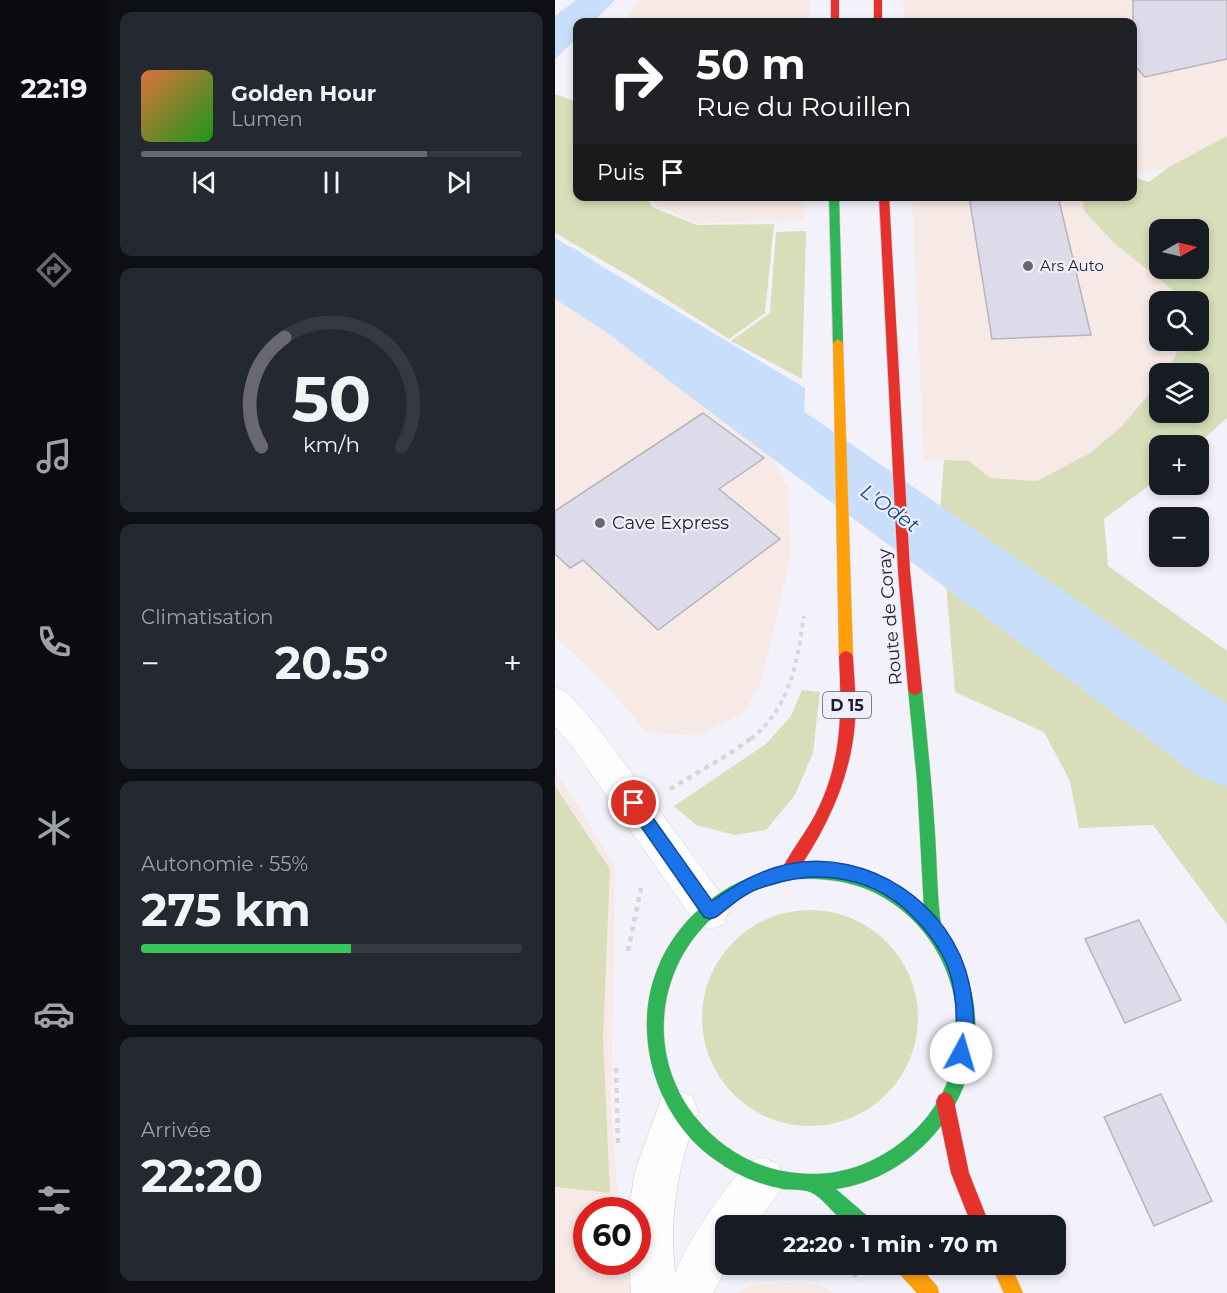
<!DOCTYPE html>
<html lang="fr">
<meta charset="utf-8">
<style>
:root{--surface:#171b24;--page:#242831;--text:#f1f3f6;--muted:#9ea1a6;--line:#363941;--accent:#696871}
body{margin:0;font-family:Montserrat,sans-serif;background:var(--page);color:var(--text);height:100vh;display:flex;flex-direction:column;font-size:22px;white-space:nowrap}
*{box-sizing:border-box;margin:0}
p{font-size:20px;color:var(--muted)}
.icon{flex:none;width:33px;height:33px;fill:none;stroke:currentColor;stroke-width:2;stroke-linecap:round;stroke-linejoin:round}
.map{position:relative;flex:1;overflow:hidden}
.sheet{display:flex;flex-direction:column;gap:12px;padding:12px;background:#0d0f14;width:447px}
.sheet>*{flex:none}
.top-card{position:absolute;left:18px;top:18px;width:564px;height:183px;border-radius:12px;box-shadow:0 3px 9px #0003;background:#202124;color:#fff;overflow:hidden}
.needle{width:39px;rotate:82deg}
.buttons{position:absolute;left:594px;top:219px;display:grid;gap:12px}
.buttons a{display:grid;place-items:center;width:60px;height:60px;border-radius:12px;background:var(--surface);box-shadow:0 3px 9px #0003;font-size:30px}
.speed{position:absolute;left:18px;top:1197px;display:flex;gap:12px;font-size:30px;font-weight:700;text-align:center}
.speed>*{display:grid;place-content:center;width:78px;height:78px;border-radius:50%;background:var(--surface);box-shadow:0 3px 9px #0003;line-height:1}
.speed .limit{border:9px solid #d22;background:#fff;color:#111}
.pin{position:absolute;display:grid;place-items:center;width:51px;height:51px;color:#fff;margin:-26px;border:3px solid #fff;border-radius:50%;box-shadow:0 2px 6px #0007}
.me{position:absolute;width:66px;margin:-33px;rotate:6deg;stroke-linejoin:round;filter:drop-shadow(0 0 4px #0008)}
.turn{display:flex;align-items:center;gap:21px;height:126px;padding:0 24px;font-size:27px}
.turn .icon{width:78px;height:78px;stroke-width:2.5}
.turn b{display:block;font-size:42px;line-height:51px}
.then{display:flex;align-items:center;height:57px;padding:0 24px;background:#0003;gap:12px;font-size:22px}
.big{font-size:45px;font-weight:700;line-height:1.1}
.sheet .card{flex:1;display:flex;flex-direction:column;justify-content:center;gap:9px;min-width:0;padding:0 21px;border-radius:12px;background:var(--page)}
.sheet .dial{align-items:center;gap:0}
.dial svg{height:156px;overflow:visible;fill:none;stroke:var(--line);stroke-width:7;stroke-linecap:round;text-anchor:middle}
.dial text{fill:var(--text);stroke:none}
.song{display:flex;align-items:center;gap:18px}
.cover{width:72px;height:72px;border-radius:9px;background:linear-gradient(135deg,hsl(20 70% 55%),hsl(120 70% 35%))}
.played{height:6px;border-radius:3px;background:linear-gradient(90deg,var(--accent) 75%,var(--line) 75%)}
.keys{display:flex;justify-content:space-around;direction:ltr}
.heat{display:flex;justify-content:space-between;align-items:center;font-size:33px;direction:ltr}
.charge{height:9px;border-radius:4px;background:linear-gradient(90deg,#34c759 55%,var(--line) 0)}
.trip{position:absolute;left:160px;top:1215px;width:351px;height:60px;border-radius:12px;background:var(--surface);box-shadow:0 3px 9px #0003;font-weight:700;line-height:60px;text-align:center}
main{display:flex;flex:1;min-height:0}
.tab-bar{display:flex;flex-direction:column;width:108px;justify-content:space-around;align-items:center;background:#090b0e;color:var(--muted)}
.tab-bar .icon{width:42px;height:42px}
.tab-bar .current{color:var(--accent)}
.tab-bar b{font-size:27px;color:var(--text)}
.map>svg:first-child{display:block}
.industrial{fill:#f6e9e6}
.green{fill:#d7deb9;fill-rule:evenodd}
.water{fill:#c8defb}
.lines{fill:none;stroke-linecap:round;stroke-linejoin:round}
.river{fill:#c8defb;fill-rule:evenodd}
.building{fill:#dddbea;stroke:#b5b4bc;stroke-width:1.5}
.street-casing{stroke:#ceccd5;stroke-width:1}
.fast-casing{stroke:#ceccd5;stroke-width:1}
.slow-casing{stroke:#ceccd5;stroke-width:1}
.jam-casing{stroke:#ceccd5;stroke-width:1}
.path-far1{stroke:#d6d6d8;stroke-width:4;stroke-dasharray:4.5 4.5;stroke-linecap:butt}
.path{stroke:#d6d6d8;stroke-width:4.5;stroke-dasharray:5 5;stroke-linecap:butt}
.street{fill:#fdfdfe;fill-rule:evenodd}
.fast{fill:#30b455;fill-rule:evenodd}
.slow{fill:#ff9f0a;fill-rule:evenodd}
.jam{fill:#e5322d;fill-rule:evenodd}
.route{fill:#1a73e8;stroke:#114b97;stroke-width:1.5}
.poi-dot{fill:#696871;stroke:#f0eefd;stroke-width:2}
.labels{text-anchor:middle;stroke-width:4.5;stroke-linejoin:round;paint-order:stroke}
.far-poi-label{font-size:15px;fill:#1f1e27;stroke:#f0eefd;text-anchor:start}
.shield{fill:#f0eefd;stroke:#5e5c67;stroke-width:1.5}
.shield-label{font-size:16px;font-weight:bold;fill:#1f1e27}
.poi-label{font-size:18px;fill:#1f1e27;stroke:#f0eefd;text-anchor:start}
.street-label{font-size:18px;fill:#1f1e27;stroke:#f0eefd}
.water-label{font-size:20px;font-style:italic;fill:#164c82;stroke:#f0eefd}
</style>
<main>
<nav class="tab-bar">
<b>22:19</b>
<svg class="icon current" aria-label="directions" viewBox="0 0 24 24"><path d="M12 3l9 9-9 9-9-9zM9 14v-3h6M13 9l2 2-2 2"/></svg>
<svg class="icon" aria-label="music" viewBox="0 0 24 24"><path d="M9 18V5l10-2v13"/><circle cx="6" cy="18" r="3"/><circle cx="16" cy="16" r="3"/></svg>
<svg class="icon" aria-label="phone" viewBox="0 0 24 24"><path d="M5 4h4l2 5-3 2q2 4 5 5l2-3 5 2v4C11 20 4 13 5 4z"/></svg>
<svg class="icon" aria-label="climate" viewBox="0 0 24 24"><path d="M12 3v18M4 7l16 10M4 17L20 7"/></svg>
<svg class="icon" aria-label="car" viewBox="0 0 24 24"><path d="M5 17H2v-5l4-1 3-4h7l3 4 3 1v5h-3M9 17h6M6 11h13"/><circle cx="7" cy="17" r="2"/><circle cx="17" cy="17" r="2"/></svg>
<svg class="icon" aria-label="filters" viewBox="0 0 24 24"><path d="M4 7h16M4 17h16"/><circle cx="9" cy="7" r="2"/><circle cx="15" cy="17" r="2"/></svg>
</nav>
<section class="sheet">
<div class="card">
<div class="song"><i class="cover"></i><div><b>Golden Hour</b><p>Lumen</p></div></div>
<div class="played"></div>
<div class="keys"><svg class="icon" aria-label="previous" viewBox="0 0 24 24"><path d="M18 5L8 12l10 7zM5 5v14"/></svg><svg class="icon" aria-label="pause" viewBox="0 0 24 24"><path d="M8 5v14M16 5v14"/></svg><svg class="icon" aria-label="next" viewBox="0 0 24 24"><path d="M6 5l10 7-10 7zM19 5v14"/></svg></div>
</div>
<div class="card dial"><svg viewBox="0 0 100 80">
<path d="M14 69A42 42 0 1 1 86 69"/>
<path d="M14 69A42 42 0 0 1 26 13" stroke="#696871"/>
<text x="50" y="56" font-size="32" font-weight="700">50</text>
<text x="50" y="72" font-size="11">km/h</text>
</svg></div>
<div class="card"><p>Climatisation</p>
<div class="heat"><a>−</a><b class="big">20.5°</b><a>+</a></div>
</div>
<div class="card"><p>Autonomie · 55%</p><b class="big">275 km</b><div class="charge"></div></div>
<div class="card"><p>Arrivée</p><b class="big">22:20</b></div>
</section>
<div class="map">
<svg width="672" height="1293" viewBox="0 0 672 1293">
<rect width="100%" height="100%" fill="#f3f2fa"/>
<g class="industrial">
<path d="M83,0h171v22h-185z"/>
<path d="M348,0h324v136l-58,31 -36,8v-153h-229z"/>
<path d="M96,197h154l-1,23 -107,3 -43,-18z"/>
<path d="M357,197h169l4,15 29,31 72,58 -27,1v38l23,1 -15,32 -8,1v8l-38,45 -32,26 -52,28 -47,-3 -22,-17h-44z"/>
<path d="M0,299l161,104 54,48 18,38 2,69 -28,123 -18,32 -45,22 -52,-2 -48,-56 -44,-40z"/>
<path d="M0,772l15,20 45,75 -4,242 8,101h-32v52h36l96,31h-164z"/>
<path d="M233,1283l29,1 18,9h-98l15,-8z"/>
</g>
<g class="green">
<path d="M0,94l22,8v94l71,1 4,10 45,18 77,-1 -9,89 -36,26 -96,-61 -78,-45z"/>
<path d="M672,136v282l-30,27 -38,1v32l-55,41 4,47 119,85v274l-74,-100 -74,3 -9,-47 -26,-49 -89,-40 -15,-182 4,-50 25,1 21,17 47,3 53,-28 31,-26 38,-45v30h40v-38l-32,-1 15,-32 17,-1v-38l-13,-1 -72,-58 -29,-31 -4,-15 52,-1v-19l16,5 20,-15zM604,230h40v38h-40z"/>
<path d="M251,231l-4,148 -71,-38 39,-28 6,-81z"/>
<path d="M247,690l18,2 -7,61 -18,42 -29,35 -31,5 -39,-10 -22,-19 92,-62 25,-28z"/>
<path d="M0,786l55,83 -7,168 7,156 -55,-6z"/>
<circle cx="255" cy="1018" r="108"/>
</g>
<g class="water">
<path d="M21,0h39l-22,22h-16v16l-22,21v-43z"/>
<path d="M0,238l250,150 -4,91 -85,-76 -161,-104z"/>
</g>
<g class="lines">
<path class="river" d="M0,243l21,6 155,112 496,343v83l-29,-11 -513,-383 -130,-101z"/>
</g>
<g class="building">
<path d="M578,0h94v59l-82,18 -12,-13z"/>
<path d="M414,196h89l33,139 -99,4z"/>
<path d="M148,413l61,45 -45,31 61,50 -122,91 -75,-70 -13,8 -15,-14v-43z"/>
<path d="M584,920l42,80 -56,23 -40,-84z"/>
<path d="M606,1094l51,107 -58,25 -50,-109z"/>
</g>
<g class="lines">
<defs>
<g id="street">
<path d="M0,687l12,5 30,34 127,172 5,13 -5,13 -14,5 -14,-5 -123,-176 -18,-21z"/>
<path d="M122,1090l15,6 6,15c-20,58 -29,99 -23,162 13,-32 47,-84 71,-108 4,-4 11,-6 17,-8l15,7 7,15 -7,15 -23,32h-29v38h3l-16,29h-82l-2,-31h8v-52h-8l6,-39 27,-75z"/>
</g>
<g id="fast">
<path d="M274,196h10l4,147 -5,4 -5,-4z"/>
<path d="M360,683l5,2 2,4c5,48 10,97 13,145 2,30 2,62 6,91 1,8 9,16 13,24 8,14 14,30 18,46 19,90 -46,181 -136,194l36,31 3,6c-7,0 -16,1 -23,0 -14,-4 -28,-29 -42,-34 -8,-3 -19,-2 -27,-3 -22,-4 -45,-13 -63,-26 -30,-19 -51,-48 -63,-81 -57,-162 140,-287 267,-173l-7,-128 -9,-92 2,-4zM241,879c23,-1 46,1 68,9 99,39 127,174 47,246 -23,21 -51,35 -82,39 -36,4 -73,-5 -102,-26 -112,-82 -67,-247 69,-268z"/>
</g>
<g id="slow">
<path d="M283,339l5,4 10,314 -2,4h-10l-2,-4 -6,-314z"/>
<path d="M340,1264h22l20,22 2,7h-22l-20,-22z"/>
<path d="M436,1264h19l13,29h-19z"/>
</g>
<g id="jam">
<rect x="276" y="0" width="8" height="22"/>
<rect x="319" y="0" width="8" height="22"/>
<path d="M324,196h10l21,375 12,118 -2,4 -5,2 -5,-2 -2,-4 -10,-118z"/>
<path d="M291,651l5,2 2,4c1,22 4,44 2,65 -4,57 -29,108 -61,154l-5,2 -5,-2 -3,-5c9,-19 24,-37 34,-56 27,-52 27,-101 24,-158l2,-4z"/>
<path d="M390,1092l6,3 3,6 15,72 21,53h-18l-21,-53 -15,-72 3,-6z"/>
</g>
</defs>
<use href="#street" class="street-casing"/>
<use href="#fast" class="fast-casing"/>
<use href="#slow" class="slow-casing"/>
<use href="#jam" class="jam-casing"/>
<path class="path-far1" d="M196,739c39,-31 46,-76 53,-123"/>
<g class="path">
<path d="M115,789l59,-35 24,-17"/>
<path d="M73,951l13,-63"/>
<path d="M61,1068l2,77"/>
<path d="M259,1264l41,11 6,5"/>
</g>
<use href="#street" class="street"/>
<use href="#fast" class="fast"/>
<use href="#slow" class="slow"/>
<use href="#jam" class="jam"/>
</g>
<path class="route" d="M79,796l5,2 73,103c24,-17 48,-31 77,-37 79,-16 163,40 180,119 5,24 8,52 -1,76l-7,2 -6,-2c-3,-9 1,-17 1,-27 1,-20 0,-39 -6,-59 -7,-22 -21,-40 -37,-56 -37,-39 -92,-49 -143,-32 -7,2 -15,4 -21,8 -12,6 -22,16 -33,24l-6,2 -6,-2 -76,-109 -2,-5 2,-5z"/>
<g class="poi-dot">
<circle cx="473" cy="266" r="6"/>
<circle cx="45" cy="523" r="6"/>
</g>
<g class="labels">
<g class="far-poi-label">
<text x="485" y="271">Ars Auto</text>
</g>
<rect class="shield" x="268" y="692" width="48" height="26" rx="4.5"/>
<g class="shield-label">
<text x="292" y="711">D 15</text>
</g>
<g class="poi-label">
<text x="57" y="529">Cave Express</text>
</g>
<g class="street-label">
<text transform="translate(335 617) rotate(-95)" y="6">Route de Coray</text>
</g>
<g class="water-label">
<text transform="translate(335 508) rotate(36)" y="7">L'Odet</text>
</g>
</g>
</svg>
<div class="buttons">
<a><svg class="needle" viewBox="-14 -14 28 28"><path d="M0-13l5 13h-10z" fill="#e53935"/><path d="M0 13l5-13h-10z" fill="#9ea1a6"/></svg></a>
<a><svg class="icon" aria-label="search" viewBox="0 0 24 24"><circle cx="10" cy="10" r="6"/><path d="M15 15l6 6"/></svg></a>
<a><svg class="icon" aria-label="layers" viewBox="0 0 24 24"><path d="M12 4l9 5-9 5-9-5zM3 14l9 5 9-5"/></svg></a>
<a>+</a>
<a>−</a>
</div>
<div class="speed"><div class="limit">60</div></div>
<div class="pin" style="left:79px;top:803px;background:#d93025"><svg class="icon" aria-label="arrive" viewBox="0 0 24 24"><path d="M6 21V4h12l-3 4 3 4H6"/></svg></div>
<svg class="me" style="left:406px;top:1053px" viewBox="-20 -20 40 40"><circle r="19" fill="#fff"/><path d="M0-13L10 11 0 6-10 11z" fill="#1a73e8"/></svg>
<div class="trip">22:20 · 1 min · 70 m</div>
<div class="top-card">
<div class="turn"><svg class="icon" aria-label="right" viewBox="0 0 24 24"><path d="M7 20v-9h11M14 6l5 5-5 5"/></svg><div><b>50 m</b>Rue du Rouillen</div></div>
<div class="then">Puis<svg class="icon" aria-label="arrive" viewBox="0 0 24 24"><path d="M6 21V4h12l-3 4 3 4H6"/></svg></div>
</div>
</div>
</main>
